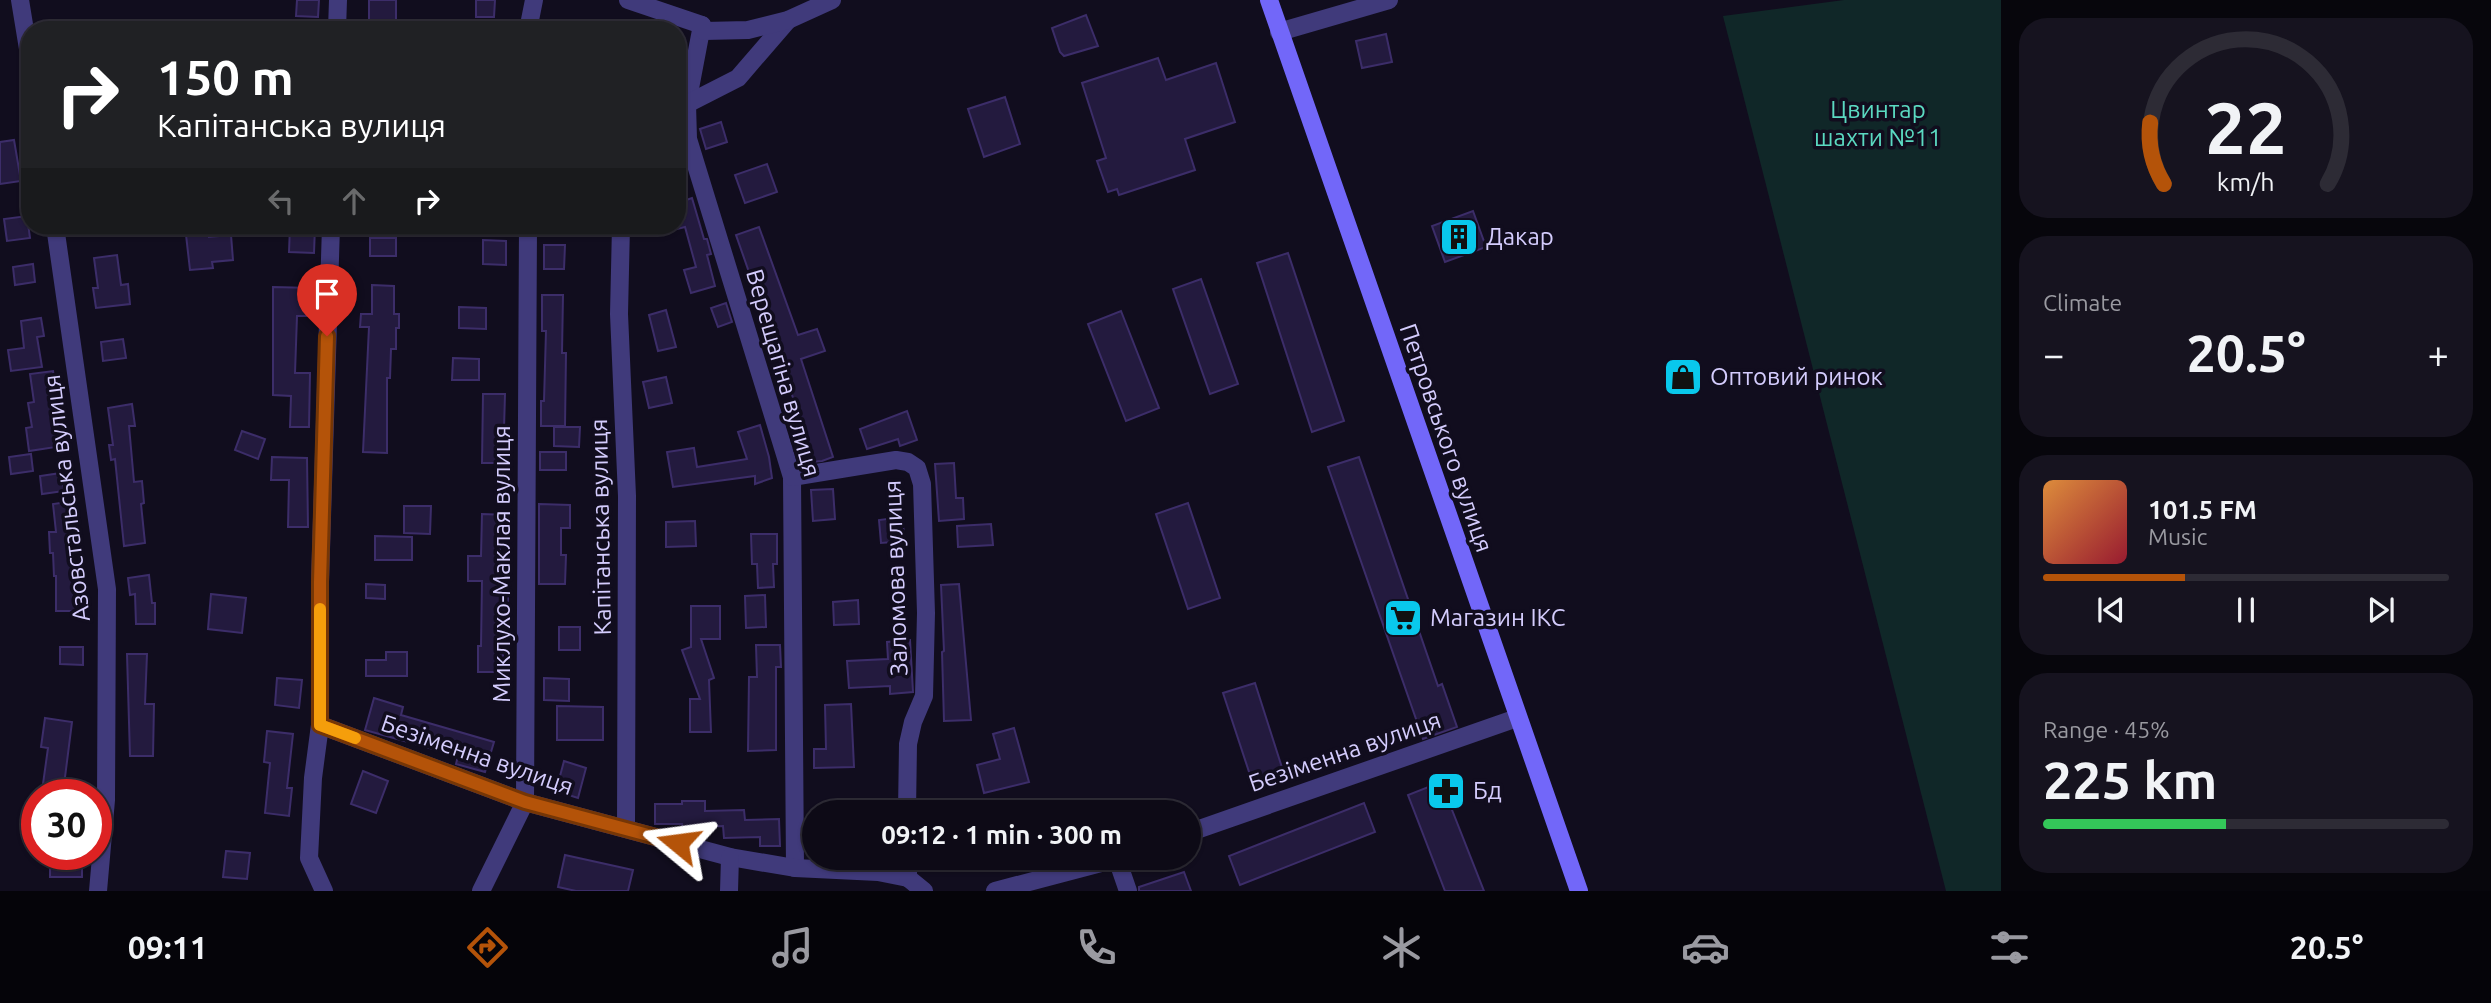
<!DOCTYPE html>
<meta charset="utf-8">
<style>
:root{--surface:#0d0a16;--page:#16131f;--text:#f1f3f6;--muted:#9a9aa1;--line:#2d2b35;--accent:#b45309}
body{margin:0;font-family:Ubuntu,sans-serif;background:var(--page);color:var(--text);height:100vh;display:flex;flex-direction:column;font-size:26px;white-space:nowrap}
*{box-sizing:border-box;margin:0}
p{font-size:23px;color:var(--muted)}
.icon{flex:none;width:38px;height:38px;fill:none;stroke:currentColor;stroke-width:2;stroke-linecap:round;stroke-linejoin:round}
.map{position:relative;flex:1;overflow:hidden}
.side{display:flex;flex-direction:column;gap:18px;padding:18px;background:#07060c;width:490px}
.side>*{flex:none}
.guide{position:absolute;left:21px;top:21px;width:665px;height:214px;border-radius:28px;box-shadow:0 2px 5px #0004,0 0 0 2px var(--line);background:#202124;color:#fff;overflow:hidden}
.speed{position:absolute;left:21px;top:779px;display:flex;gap:14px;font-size:35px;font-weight:700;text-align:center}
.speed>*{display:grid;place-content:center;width:91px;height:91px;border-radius:50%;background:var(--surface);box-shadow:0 2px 5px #0004,0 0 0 2px var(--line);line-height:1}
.speed .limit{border:10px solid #d22;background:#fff;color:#111}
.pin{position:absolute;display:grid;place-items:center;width:60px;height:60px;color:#fff;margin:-72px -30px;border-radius:50% 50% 50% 0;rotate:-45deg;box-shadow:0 0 7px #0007}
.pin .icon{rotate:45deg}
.me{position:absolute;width:77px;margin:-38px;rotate:286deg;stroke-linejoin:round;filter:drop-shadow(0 0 5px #0008)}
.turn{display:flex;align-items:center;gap:24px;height:147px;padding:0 21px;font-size:32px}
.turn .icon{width:91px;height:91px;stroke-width:2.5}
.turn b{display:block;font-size:49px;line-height:60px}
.lanes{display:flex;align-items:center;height:66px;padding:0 21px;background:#0003;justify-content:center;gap:35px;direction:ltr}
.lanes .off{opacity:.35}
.big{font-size:52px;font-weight:700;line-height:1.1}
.side .tile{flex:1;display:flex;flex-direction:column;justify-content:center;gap:10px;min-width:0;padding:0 24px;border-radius:28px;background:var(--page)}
.side .dial{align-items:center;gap:0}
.dial svg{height:182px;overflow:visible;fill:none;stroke:var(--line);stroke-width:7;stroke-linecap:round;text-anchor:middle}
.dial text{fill:var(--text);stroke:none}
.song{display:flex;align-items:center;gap:21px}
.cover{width:84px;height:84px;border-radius:10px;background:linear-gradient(135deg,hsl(30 70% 55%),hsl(350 70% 35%))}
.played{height:7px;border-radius:4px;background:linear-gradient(90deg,var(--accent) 35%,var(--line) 35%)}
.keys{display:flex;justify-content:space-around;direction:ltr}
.heat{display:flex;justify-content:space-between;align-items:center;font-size:38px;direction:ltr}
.charge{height:10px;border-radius:5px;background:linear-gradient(90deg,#34c759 45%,var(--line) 0)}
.trip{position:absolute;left:802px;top:800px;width:399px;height:70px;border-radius:35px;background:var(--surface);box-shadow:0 2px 5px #0004,0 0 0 2px var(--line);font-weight:700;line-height:70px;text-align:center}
.tabs{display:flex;height:112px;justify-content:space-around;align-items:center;background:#050409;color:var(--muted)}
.tabs .icon{width:49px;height:49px}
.tabs .on{color:var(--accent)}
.tabs b{font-size:32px;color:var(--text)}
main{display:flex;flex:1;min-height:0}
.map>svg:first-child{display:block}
.green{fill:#102728}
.building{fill:#231a3e;stroke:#3c2d69;stroke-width:2}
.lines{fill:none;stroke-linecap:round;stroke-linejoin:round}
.minor{stroke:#403a7b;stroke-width:18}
.tertiary{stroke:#403a7b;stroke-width:18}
.secondary{stroke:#7267f9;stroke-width:18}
.route-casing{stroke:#753606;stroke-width:18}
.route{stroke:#b45309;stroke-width:12}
.slow{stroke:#f59e0b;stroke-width:12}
.labels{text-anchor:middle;stroke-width:7;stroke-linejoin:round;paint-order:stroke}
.park-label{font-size:24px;fill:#5bd9c1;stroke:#110d1e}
.poi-label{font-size:24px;fill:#d4ccfd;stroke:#110d1e;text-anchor:start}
.street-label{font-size:24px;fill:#d4ccfd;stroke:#110d1e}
</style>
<main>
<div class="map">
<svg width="2001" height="891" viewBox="0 0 2001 891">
<rect width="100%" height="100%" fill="#110d1e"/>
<path class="green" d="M1844,0h157v891h-55l-223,-875z"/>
<g class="building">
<path d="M297,0h22l-1,17 -22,-1z"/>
<path d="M369,0h27v30h-23l1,-9h-5z"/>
<path d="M476,0h19l-1,17h-18z"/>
<path d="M1086,15l12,31 -34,10 -4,-4 -8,-24z"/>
<path d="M1386,34l6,28 -30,6 -6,-27z"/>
<path d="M1158,58l8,22 50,-17 19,59 -50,17 10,31 -76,25 -2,-6 -9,3 -11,-31 9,-3 -24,-75z"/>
<path d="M1005,97l15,47 -36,13 -16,-48z"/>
<path d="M721,122l6,20 -21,7 -6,-20z"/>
<path d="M14,140l7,41 -21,3v-42z"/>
<path d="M767,164l10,28 -32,11 -10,-28z"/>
<path d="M692,198l12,41h3l4,15 -4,1 8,31 -24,7 -7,-23 12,-3 -11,-40 -8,2v-26z"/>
<path d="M1473,211l13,36 -41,15 -13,-36z"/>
<path d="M27,216l3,22 -23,3 -3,-22z"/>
<path d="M185,226h23l1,11 22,-2 2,25 -21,2 1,6 -23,2z"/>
<path d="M290,226h25l-1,27 -25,-1z"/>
<path d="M759,227l39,108 19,-6 8,22 -24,8 32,98 -11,4 -11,1 -14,-46 2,-1 -63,-180z"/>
<rect x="370" y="238" width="26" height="18"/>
<path d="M483,240l23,1v24l-23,-1z"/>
<path d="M544,245h21l-1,24h-20z"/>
<path d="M1288,253l56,168 -32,11 -55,-169z"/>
<path d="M117,255l4,30 7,-1 2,20 -34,4 -3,-20h5l-4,-30z"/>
<path d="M33,264l2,18 -20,3 -2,-18z"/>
<path d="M1201,279l37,105 -28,10 -37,-105z"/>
<path d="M372,285l22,1v28h5v14h-3v21h-5l-1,29h-3v75l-24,-1 6,-125h-9l1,-13h11z"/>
<path d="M273,287l39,1 -1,28h-14l-2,57h15l-1,54h-19l1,-31 -18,-1z"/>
<path d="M542,295h21l-1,58h4l-1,73h-24v-25h3l2,-70h-4z"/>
<path d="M726,303l6,19 -14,5 -7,-19z"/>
<path d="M459,307l27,1v21l-27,-1z"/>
<path d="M666,310l10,37 -18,4 -9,-36z"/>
<path d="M1121,311l38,97 -33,13 -38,-97z"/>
<path d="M41,318l3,18 -7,1 5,30 -31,4 -3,-21 16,-2 -3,-27z"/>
<path d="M123,339l3,19 -23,3 -2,-19z"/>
<path d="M453,358l26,1v21h-27z"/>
<path d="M53,371l7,46 -7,1 3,29 -27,4 -3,-23 6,-1 -4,-24 6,-1 -4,-28z"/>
<path d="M666,377l6,26 -23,5 -6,-26z"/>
<path d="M483,394h22l-2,69h-21z"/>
<path d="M132,404l3,22h-6l5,56 8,-1 2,22 -3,1 4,39 -21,3 -9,-87 -4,1 -2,-15h4l-5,-37z"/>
<path d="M907,411l10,29 -17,6 -2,-7 -31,10 -7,-20z"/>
<path d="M760,425l9,32 3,21 -17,6v-8l-82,11 -6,-35 27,-4 3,19 50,-8 -9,-27z"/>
<path d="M554,427h26l-1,20 -25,-1z"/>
<path d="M242,431l23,8 -7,20 -23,-9z"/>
<rect x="540" y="452" width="26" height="18"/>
<path d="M31,454l2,17 -22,3 -2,-17z"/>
<path d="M272,457l35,1 1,69h-20l1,-47h-18z"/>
<path d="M1359,457l79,229 4,-2 15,43 -34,12 -95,-272z"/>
<path d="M954,463l2,35h7l1,21 -25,2 -4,-57z"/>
<path d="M61,473l3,18 -22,3 -2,-18z"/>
<path d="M833,489l2,30 -22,2 -2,-31z"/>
<path d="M68,502l7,92h3v17h-22v-35h-2l-1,-23h-3l-1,-21h7l-3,-28z"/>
<path d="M1188,503l32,95 -32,11 -32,-95z"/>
<path d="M539,504l31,1v23h-9v27h5l-1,29h-26z"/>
<path d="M404,506h27l-1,28 -26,-1z"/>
<path d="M482,514l25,1 -1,20h-6v61l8,1 -1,30 -4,-1v46h-25v-26h3l1,-65h-14v-25h13z"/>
<path d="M902,517l3,24 -24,2 -2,-23z"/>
<path d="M695,521l1,25 -30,1v-25z"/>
<path d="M991,524l2,21 -35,2 -1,-21z"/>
<path d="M751,534h26v30h-4l1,23 -16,1 -1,-24h-5z"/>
<path d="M375,536l37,1v23h-37z"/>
<path d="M149,575l3,28h3v21h-19l-1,-30 -5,1 -2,-17z"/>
<path d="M366,584l19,1v14l-19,-1z"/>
<path d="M959,584l12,136 -27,1 -2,-69 2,-1 -3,-66z"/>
<path d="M211,594l35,4 -4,35 -34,-4z"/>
<path d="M765,595l1,32 -20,1 -1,-32z"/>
<path d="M858,600l1,24 -25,1 -1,-23z"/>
<path d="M691,606h29v33h-19l13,39 -5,2 2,52h-21v-33h10l-18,-49 9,-3z"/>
<rect x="559" y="627" width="21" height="23"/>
<path d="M910,640l3,52 -23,2v-8l-41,2 -2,-27 41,-2 -1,-17z"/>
<path d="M756,645h24l1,22h-5v83l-28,1 1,-74h8z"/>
<path d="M60,647h23v18l-23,-1z"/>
<path d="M386,652h21v24h-41v-16h20z"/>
<path d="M127,654h20l-2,50h9l-1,52h-23z"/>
<path d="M277,678l25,2 -3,28 -24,-3z"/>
<path d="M544,678l25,1v22l-25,-1z"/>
<path d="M1255,683l30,94 -31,10 -31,-94z"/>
<path d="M374,698l29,9 -2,8 93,27 -9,30 -29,-8 2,-8 -93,-26z"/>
<path d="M851,704l3,63 -40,1v-19h12l-1,-44z"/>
<path d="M557,706l46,1v33h-46z"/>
<path d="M45,718l27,4 -9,71 -21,-2 6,-43 -7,-1z"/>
<path d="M1014,728l15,54 -45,11 -7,-28 23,-6 -7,-25z"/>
<path d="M267,731l26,3 -6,54h5l-3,28 -24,-3 5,-50 -6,-1z"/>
<path d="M564,761l22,7 -8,30 -22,-7z"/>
<path d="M363,771l25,10 -12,32 -25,-9z"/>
<path d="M1441,782l43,109h-39l-37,-96z"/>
<path d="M682,801h23v10l39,-1 1,10 34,-1 1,27h-20v-9l-36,1 -1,-12 -41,1v-3h-27v-20h27z"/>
<path d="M1364,803l11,29 -135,53 -11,-29z"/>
<path d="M226,851l24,2 -3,26 -24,-2z"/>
<path d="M565,855l68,15 -5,21h-52l-18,-4z"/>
<rect x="50" y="856" width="32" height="21"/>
<path d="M1184,872l7,19h-52v-4z"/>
</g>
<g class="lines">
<g class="minor">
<path d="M20,0l10,61"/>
<path d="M702,25l-15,79 1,35 104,338 3,391"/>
<path d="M337,30l1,-30"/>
<path d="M528,30l6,-30"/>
<path d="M687,104l51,-26 50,-58"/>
<path d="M55,226l52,363 -1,211 -8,91"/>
<path d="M621,226l-2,88 8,182 -1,332"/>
<path d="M792,477l104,-17 12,2 9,6 5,16 4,129 -2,83 -11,26 -5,22 -1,68"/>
<path d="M320,725l205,77 205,55 65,11 83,4 30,6"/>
<path d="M1188,833l329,-115"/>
<path d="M908,858v20l16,13"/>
<path d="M1117,859l11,32"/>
<path d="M324,891l-15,-33 4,-80 7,-53v-143l11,-356"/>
<path d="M481,891l44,-89 3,-576"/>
<path d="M729,891l1,-34"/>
<path d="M995,891l125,-33"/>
</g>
<g class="tertiary">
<path d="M628,0l74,25 2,6 44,-1 40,-10 44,-20"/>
<path d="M1279,32l110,-32"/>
</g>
<path class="secondary" d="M1269,0l310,891"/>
</g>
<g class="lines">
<defs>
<path id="route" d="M327,336l-7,246v143l205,77 153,41"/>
</defs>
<use href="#route" class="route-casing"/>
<use href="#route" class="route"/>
<path class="slow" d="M320,609v116l35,13"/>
</g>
<defs>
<symbol id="building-square" viewBox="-11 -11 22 22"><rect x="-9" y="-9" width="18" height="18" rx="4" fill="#09c8ec" stroke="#110d1e"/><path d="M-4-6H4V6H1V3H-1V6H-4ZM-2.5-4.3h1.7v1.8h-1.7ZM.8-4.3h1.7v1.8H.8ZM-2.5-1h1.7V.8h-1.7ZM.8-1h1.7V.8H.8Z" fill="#111"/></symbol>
<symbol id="shop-square" viewBox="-11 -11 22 22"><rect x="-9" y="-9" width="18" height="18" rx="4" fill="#09c8ec" stroke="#110d1e"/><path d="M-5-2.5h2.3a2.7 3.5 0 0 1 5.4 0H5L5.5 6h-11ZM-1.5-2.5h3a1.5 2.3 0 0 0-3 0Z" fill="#111"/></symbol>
<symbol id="supermarket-square" viewBox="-11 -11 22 22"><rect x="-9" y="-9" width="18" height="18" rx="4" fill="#09c8ec" stroke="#110d1e"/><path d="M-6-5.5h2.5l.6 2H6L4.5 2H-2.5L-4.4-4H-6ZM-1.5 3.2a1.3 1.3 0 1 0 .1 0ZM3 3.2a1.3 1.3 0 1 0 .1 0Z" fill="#111"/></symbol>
<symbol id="pharmacy-square" viewBox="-11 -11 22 22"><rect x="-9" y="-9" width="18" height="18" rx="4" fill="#09c8ec" stroke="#110d1e"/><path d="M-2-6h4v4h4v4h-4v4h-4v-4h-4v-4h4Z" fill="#111"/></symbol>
</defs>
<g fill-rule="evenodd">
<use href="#building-square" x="1437" y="215" width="44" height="44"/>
<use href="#shop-square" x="1661" y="355" width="44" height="44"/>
<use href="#supermarket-square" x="1381" y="596" width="44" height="44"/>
<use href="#pharmacy-square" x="1424" y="769" width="44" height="44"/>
</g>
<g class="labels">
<g class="park-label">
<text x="1878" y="118">Цвинтар<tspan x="1878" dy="28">шахти №11</tspan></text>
</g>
<g class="poi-label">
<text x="1486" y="245">Дакар</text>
<text x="1710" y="385">Оптовий ринок</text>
<text x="1430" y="626">Магазин ІКС</text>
<text x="1473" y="799">Бд</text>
</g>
<g class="street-label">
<text transform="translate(783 373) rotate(74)" y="8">Верещагіна вулиця</text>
<text transform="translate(1446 438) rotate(71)" y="8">Петровського вулиця</text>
<text transform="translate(67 498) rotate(-97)" y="8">Азовстальська вулиця</text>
<text transform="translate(601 527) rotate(-91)" y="8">Капітанська вулиця</text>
<text transform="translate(502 564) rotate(-90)" y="8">Миклухо-Маклая вулиця</text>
<text transform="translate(896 578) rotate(-92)" y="8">Заломова вулиця</text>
<text transform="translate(1345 752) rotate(-19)" y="8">Безіменна вулиця</text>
<text transform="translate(477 755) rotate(19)" y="8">Безіменна вулиця</text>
</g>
</g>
</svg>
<div class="speed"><div class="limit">30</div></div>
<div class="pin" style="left:327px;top:336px;background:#d93025"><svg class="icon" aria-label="arrive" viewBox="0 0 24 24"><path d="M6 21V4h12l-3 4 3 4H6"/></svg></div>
<svg class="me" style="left:678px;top:843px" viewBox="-20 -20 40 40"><path d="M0-17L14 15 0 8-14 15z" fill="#b45309" stroke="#fff" stroke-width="4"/></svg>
<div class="trip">09:12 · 1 min · 300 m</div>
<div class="guide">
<div class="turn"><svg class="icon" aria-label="right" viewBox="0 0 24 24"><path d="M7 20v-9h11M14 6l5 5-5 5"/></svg><div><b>150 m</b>Капітанська вулиця</div></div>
<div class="lanes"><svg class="icon off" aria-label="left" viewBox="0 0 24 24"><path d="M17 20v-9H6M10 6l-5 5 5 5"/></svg><svg class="icon off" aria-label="ahead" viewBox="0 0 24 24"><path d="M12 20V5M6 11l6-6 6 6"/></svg><svg class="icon" aria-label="right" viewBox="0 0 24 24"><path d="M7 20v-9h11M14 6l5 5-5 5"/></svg></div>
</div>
</div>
<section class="side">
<div class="tile dial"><svg viewBox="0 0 100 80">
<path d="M14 69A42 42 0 1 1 86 69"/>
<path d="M14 69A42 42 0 0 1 8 42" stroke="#b45309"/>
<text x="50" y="56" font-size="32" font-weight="700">22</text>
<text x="50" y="72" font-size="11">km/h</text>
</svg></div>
<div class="tile"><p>Climate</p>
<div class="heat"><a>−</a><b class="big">20.5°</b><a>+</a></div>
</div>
<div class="tile">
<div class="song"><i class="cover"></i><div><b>101.5 FM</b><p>Music</p></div></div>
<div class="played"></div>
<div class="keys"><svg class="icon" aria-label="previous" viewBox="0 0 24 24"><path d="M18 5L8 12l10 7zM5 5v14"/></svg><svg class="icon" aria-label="pause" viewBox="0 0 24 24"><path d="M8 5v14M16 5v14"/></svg><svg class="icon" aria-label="next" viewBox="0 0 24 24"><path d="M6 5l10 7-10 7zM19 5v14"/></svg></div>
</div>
<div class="tile"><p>Range · 45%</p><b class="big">225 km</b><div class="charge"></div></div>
</section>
</main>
<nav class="tabs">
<b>09:11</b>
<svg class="icon on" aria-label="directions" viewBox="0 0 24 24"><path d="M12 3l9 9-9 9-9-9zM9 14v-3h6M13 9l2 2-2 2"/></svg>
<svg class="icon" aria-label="music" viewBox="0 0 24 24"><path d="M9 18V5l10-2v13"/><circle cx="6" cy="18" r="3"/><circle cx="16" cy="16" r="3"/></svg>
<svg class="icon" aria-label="phone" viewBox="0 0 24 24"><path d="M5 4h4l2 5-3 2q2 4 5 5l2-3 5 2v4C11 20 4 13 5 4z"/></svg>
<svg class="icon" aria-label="climate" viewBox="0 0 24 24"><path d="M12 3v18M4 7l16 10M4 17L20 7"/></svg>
<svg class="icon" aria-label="car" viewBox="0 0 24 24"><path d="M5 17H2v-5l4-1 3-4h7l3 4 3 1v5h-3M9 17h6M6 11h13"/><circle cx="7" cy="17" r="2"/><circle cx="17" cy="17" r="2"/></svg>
<svg class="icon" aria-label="filters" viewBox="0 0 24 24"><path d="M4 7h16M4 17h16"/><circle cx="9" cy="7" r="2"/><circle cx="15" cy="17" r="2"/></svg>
<b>20.5°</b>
</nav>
